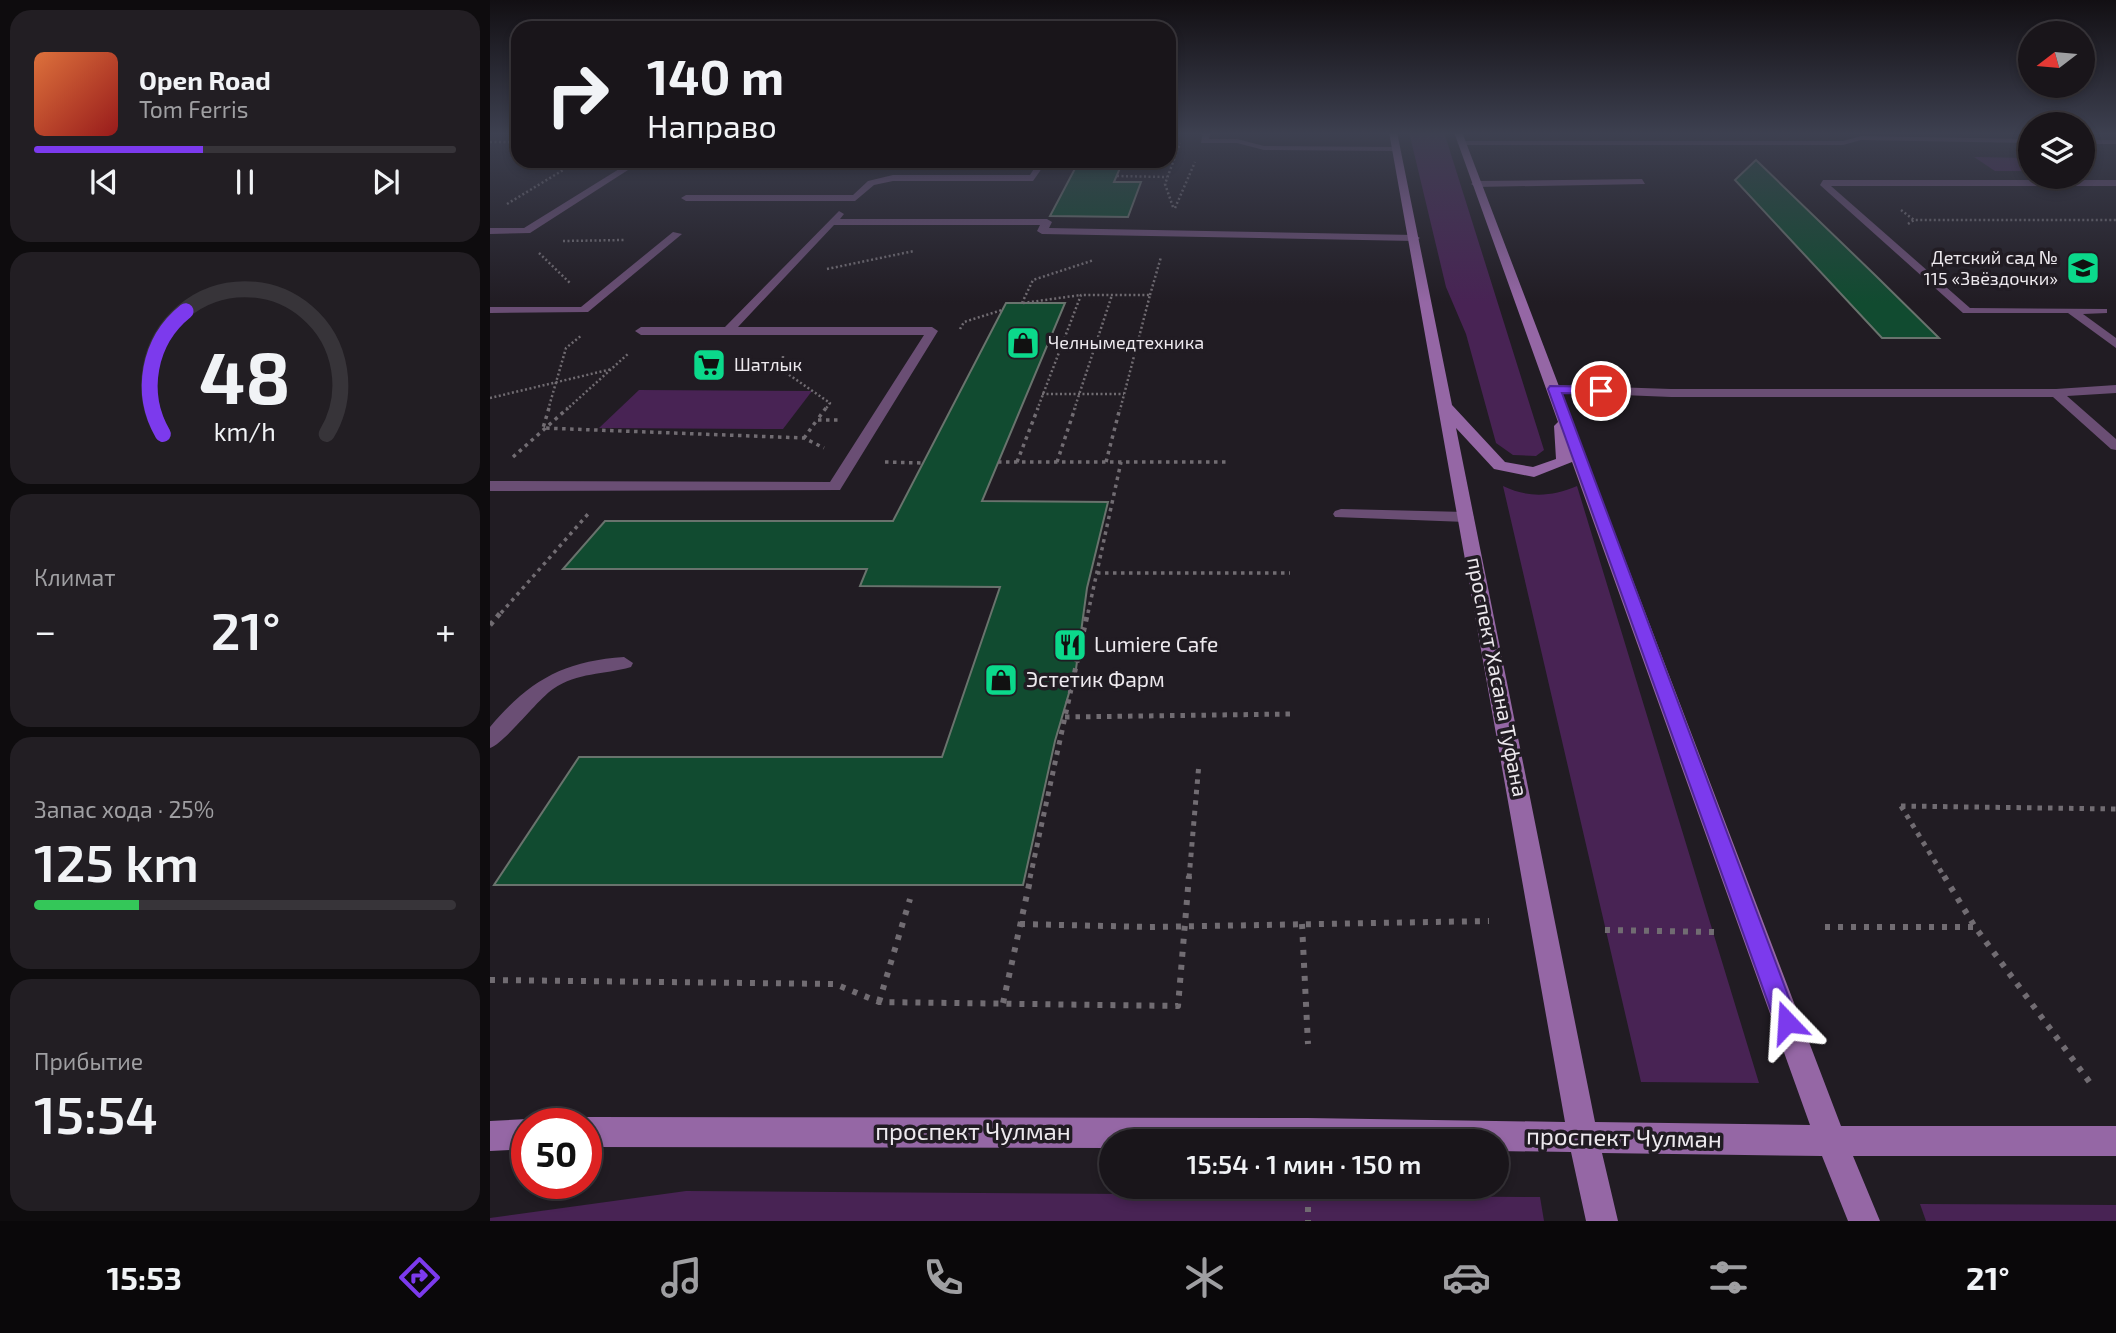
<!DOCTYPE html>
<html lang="ru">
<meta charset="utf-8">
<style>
:root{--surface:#19151a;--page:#221e23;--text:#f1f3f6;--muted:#9f9fa2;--line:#373439;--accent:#7c3aed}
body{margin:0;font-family:"Exo 2",sans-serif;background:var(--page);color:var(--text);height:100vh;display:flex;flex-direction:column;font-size:26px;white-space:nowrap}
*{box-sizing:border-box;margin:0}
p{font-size:23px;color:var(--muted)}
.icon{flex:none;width:38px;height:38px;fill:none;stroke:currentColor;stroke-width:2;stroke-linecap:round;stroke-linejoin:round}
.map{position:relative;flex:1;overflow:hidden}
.sheet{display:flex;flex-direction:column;gap:10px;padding:10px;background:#0e0c0e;width:490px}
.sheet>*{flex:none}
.hud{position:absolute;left:21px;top:21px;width:665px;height:147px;border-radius:21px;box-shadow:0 4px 10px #0003,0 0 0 2px var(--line);background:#19151a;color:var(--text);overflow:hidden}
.needle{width:46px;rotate:254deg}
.controls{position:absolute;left:1528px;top:21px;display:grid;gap:14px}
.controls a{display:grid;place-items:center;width:77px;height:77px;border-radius:50%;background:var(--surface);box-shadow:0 4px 10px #0003,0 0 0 2px var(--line);font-size:35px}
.speed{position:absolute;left:21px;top:1108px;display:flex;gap:14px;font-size:35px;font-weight:700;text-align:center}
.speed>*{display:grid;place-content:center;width:91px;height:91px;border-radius:50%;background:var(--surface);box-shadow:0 4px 10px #0003,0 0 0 2px var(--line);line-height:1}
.speed .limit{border:10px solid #d22;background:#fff;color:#111}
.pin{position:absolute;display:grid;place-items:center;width:60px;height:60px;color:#fff;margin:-30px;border:4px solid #fff;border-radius:50%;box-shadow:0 2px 7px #0007}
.me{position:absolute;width:77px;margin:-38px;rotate:340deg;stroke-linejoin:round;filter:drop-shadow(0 0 5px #0008)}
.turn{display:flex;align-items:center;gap:24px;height:147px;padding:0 21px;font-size:32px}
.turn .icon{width:91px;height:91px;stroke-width:2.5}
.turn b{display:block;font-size:49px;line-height:60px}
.big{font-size:52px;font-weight:600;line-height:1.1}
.sheet .card{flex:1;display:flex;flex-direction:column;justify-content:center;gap:10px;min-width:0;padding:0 24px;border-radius:21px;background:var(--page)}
.sheet .dial{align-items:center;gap:0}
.dial svg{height:182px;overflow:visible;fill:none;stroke:var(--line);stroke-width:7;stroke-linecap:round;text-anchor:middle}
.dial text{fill:var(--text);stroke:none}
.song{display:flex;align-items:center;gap:21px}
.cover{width:84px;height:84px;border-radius:10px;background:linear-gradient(135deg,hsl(20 70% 55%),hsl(0 70% 35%))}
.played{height:7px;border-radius:4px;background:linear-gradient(90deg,var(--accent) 40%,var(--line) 40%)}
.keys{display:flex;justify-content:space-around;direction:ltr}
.heat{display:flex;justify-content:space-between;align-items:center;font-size:38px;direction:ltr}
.charge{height:10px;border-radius:5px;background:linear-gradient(90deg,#34c759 25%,var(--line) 0)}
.trip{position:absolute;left:609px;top:1129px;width:410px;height:70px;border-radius:35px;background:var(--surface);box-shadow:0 4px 10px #0003,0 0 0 2px var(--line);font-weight:600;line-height:70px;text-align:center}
.tab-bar{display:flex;height:112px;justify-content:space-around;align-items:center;background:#0a080a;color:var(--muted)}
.tab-bar .icon{width:49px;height:49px}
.tab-bar .selected{color:var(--accent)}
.tab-bar b{font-size:32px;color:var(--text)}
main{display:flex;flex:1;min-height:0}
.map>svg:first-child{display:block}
.green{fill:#482354}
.building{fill:#114b30;stroke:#69736d;stroke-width:2}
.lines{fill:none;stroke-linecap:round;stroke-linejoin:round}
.path-far3{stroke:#716c72;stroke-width:2.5;stroke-dasharray:2 2.5;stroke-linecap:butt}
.path-far2{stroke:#716c72;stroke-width:3.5;stroke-dasharray:3.5 4.5;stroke-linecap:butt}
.path-far1{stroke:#716c72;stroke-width:5;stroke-dasharray:4.5 6;stroke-linecap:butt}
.path{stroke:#716c72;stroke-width:6;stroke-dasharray:5 8;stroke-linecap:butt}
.service{fill:#6a4e74;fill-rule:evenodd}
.secondary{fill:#9567a5;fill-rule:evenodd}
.route{fill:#7c3aed;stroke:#51269a;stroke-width:2}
.labels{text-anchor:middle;stroke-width:7;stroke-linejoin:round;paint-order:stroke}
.far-poi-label{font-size:18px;fill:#ede9ee;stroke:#211c23;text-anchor:start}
.poi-label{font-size:21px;fill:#ede9ee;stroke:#211c23;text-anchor:start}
.street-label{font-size:21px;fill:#ede9ee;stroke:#211c23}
.near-street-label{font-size:24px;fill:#ede9ee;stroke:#211c23}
</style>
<main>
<section class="sheet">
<div class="card">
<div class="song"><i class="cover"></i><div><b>Open Road</b><p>Tom Ferris</p></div></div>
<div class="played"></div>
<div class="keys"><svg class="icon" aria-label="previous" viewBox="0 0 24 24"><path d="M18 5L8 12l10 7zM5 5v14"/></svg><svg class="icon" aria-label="pause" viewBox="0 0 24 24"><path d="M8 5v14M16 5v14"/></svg><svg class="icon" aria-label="next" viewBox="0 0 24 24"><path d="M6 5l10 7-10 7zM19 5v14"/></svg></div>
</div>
<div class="card dial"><svg viewBox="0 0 100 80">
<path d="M14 69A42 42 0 1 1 86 69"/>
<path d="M14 69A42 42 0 0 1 24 15" stroke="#7c3aed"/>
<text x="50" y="56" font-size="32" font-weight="700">48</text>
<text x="50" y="72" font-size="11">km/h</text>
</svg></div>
<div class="card"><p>Климат</p>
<div class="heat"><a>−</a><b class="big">21°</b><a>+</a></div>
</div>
<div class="card"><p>Запас хода · 25%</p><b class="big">125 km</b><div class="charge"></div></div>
<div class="card"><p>Прибытие</p><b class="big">15:54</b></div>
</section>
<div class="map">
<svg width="1626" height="1221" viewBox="0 0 1626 1221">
<rect width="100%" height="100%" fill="#211c23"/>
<g class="green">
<path d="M919,132h35l100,318 -8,6 -23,-1 -17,-12 -30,-109 -20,-47z"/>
<path d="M1484,157l56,1v13h-35z"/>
<path d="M149,390l173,1 -29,38 -184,-1z"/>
<path d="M1013,486c25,12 48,11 74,0l182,597 -118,-1z"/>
<path d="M196,1191l854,6 4,24h-1054v-3z"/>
<path d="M1430,1204l196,1v16h-190z"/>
</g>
<g class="building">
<path d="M1266,160l120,116 63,62h-57l-147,-158z"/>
<path d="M589,161h44l-9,21h27l-13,35 -78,-1z"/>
<path d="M516,303h59l-83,198 126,1 -21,86 -11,81 -21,72 -32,144h-529l85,-128h363l58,-170 -140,-1 7,-17h-304l42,-48h288z"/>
</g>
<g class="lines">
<g class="path-far3">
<path d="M0,142h28"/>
<path d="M627,176l50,1"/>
<path d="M17,204l71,-43"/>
<path d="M683,207l-8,-23 15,-41"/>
<path d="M685,208l20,-46"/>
<path d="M1411,210l13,10"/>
<path d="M1418,224l6,-4h202"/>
<path d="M73,241l61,-1"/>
<path d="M49,253l31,30"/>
<path d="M337,269l87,-18"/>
<path d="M660,295l11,-38"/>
<path d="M532,303l11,-23 61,-20"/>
<path d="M533,303l58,-8"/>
<path d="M470,329l4,-7 38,-12"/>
<path d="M573,341h75"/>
<path d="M293,356l-1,14 48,33 -5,7"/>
<path d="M552,394h82"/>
<path d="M0,398l122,-29"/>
<path d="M58,410l18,-62 16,-13"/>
<path d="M76,410l63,-57"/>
<path d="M547,410l44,-115h69l-30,115"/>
<path d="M584,410l38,-115"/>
</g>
<g class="path-far2">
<path d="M59,408l-6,20 261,10 20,10"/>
<path d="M336,408l-9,12h25"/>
<path d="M314,438l13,-18"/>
<path d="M23,457l55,-49"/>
<path d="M395,462l38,1"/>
<path d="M508,462h228"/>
<path d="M527,462l21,-54"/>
<path d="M567,462l18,-54"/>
<path d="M616,462l14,-54"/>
<path d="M607,573h193"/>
<path d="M11,613l87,-99"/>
<path d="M598,613l33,-151"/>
</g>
<g class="path-far1">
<path d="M0,625l12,-14"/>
<path d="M575,717l226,-3"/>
<path d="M1411,806l44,72"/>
<path d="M1411,806l215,3"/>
<path d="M540,878l58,-267"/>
<path d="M699,878l10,-115"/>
</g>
<g class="path">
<path d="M1454,876l31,51 116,157"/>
<path d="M530,924l129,3 340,-6"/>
<path d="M812,924l6,120"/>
<path d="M1335,927h150"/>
<path d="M1115,930l109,2"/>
<path d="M0,980l345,4 44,18 299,4 11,-130"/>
<path d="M389,1002l31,-103"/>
<path d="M513,1003l28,-127"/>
<path d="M818,1194v27"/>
</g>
<g class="service">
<path d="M713,132h8l-2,7h28l27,7 132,1 4,2 -4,2 -132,-1 -27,-7h-36z"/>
<path d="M1371,136l169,3v4l-169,-3 -18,5h-382l-4,-2 4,-2h382z"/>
<rect x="1592" y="140" width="34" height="4"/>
<path d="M142,161h10l-112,72 -40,1v-6h34z"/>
<path d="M549,161h8l-14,20h-140l-19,4 -19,16h-169l-5,-3 5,-3h167l15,-14 25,-6h137z"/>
<path d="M1152,179l3,5 -169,3 -5,-3 5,-3z"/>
<path d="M1333,180h293v6h-285l139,122 137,1v4l-24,1 33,24v10l-48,-35h-105l-143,-128z"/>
<path d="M349,211l5,3 -4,5h207l5,3 -3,6 366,7 5,3 -5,3 -373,-7 -5,-3 3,-6h-206l-96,102h194l6,4 -98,159 -350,1v-10l340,1 94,-147h-283l-6,-4 6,-4h84z"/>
<path d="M183,232l9,2 -94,78 -98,1v-6h91z"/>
<path d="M1064,385l117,4h385l60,-4v8l-49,3 49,43v11l-5,-1 -58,-52h-382l-122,-5v-6z"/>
<path d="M851,509l125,3 8,5 -8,5 -131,-5 -2,-3 2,-3z"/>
<path d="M134,657l9,6 -2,4c-28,8 -53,5 -78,22 -18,13 -49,55 -63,59v-21c39,-46 73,-66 134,-70z"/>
</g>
<g class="secondary">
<path d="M899,132h8l55,273 53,57 28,5 23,-8 -2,-33 4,-4 -104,-290h8l379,994h275v30h-263l27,65h-32l-26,-65 -220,-3 16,68h-32l-15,-69 -75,-1v-10h-385v7l-525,-1v-23h-12l12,-7 722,1 257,4zM966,428l38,41 40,8 38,-15 238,663 -215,-3z"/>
<path d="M37,1119l11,5h-11v25l-37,2v-30z"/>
</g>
</g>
<linearGradient id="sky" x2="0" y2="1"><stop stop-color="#120f13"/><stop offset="0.44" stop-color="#3d4050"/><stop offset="1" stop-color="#3d4050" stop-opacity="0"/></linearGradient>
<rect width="1626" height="303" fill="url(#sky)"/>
<path class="route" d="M1060,386l51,1 6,4 -6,3 -39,-1 236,629 -3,8 -8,3 -9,-3 -3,-8 -227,-633z"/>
<defs>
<symbol id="school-square" viewBox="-11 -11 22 22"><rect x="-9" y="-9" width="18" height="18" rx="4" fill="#0bd98b" stroke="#211c23"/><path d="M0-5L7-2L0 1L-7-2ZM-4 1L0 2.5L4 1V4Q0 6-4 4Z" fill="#111"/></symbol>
<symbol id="shop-square" viewBox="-11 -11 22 22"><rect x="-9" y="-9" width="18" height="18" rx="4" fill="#0bd98b" stroke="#211c23"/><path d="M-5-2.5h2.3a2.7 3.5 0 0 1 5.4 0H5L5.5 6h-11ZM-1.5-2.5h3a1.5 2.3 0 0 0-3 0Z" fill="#111"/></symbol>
<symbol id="supermarket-square" viewBox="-11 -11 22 22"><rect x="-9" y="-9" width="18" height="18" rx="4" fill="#0bd98b" stroke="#211c23"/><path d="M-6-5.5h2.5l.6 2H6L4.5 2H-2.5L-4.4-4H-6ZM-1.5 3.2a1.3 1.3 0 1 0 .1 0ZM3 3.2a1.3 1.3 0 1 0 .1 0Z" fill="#111"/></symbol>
<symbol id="restaurant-square" viewBox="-11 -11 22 22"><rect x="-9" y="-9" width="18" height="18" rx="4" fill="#0bd98b" stroke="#211c23"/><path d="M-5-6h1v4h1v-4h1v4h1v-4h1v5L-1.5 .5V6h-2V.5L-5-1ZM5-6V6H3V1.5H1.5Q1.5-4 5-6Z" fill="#111"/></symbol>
</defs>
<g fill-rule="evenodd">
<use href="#school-square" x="1574" y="249" width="38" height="38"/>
<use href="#shop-square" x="514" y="324" width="38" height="38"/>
<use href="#supermarket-square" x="200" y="346" width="38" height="38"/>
<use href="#restaurant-square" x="561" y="626" width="38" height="38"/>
<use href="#shop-square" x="492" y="661" width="38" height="38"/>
</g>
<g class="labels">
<g class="far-poi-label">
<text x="1568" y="264" text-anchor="end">Детский сад №<tspan x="1568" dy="21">115 «Звёздочки»</tspan></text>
<text x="558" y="349">Челнымедтехника</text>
<text x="244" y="371">Шатлык</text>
</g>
<g class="poi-label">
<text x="604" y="652">Lumiere Cafe</text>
<text x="536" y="687">Эстетик Фарм</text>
</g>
<g class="street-label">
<text transform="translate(1007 677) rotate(79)" y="7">проспект Хасана Туфана</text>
</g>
<g class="near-street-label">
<text x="483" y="1140">проспект Чулман</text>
<text transform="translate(1134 1138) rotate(1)" y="8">проспект Чулман</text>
</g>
</g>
</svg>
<div class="controls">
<a><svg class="needle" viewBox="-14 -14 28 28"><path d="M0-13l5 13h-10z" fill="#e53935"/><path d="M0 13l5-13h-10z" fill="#9f9fa2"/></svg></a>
<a><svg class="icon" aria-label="layers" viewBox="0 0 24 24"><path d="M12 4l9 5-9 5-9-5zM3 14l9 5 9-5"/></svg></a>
</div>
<div class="speed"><div class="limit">50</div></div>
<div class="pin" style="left:1111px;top:391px;background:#d93025"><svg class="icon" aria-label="arrive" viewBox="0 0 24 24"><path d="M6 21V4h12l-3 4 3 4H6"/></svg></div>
<svg class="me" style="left:1297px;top:1022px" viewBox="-20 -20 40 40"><path d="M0-17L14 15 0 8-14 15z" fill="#7c3aed" stroke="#fff" stroke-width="4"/></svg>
<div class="trip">15:54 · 1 мин · 150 m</div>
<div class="hud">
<div class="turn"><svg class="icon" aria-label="right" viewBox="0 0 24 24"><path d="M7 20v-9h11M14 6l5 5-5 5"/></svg><div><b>140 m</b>Направо</div></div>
</div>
</div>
</main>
<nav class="tab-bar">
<b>15:53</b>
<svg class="icon selected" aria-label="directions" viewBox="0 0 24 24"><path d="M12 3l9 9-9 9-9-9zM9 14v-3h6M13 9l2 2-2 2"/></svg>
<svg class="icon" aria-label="music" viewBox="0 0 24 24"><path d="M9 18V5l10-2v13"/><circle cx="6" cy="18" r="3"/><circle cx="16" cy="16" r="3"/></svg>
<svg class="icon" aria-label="phone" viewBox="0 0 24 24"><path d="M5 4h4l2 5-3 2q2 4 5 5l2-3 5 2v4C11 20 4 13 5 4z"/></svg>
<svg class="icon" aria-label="climate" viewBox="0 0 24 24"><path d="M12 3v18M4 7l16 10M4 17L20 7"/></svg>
<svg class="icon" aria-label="car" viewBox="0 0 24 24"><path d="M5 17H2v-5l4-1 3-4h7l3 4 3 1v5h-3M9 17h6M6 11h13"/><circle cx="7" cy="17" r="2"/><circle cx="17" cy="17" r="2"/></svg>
<svg class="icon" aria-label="filters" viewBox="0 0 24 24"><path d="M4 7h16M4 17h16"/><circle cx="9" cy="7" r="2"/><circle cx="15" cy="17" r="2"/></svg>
<b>21°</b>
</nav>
